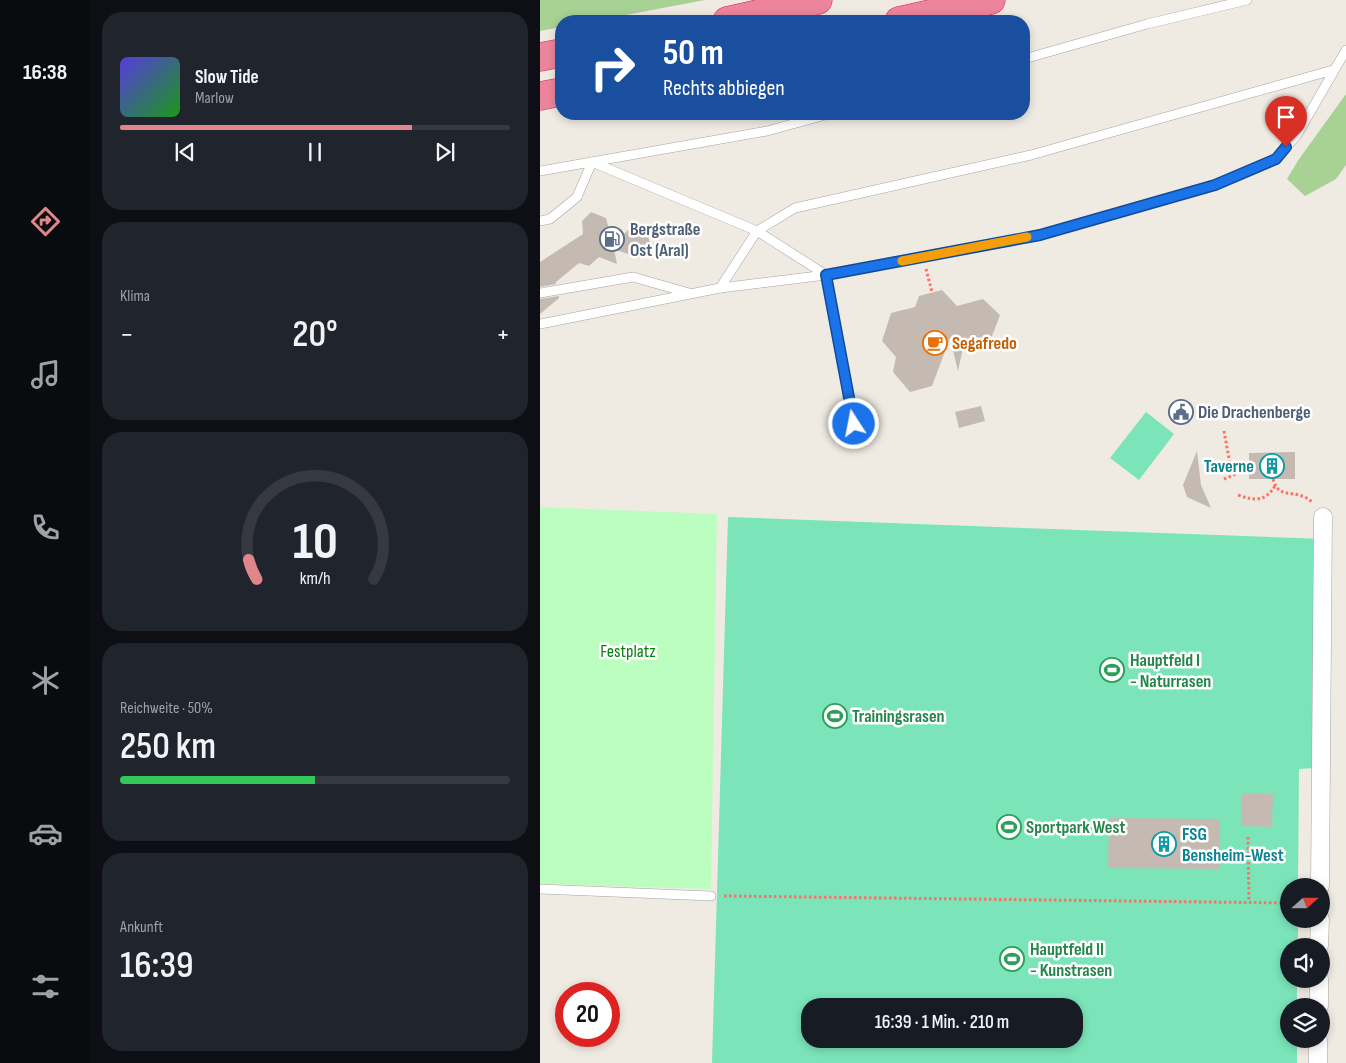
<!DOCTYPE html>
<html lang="de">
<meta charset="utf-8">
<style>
:root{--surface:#171b24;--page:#20242c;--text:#f1f3f6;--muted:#9ea1a6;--line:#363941;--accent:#e0868a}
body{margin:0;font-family:"Sofia Sans Condensed",sans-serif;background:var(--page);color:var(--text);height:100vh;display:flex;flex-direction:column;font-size:19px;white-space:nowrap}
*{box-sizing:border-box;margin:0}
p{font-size:16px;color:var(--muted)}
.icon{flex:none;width:28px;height:28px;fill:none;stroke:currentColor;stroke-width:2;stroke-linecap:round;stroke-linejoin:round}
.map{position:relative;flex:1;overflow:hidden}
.details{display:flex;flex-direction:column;gap:12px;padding:12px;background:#0d0f14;width:450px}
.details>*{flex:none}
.guide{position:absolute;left:15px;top:15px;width:475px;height:105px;border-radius:20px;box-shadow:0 2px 8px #0003;background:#1a4fa0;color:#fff;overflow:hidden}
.needle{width:32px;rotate:69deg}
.tools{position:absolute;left:740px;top:878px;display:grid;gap:10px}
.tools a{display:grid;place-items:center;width:50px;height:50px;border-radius:50%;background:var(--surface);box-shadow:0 2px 8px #0003;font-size:25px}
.speed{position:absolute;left:15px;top:982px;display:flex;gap:10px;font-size:25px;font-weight:700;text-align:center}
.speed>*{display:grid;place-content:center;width:65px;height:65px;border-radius:50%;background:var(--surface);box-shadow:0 2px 8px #0003;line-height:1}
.speed .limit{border:8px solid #d22;background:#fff;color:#111}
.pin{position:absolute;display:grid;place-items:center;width:42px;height:42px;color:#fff;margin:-51px -21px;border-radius:50% 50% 50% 0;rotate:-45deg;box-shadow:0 0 5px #0007}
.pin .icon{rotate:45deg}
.me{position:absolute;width:55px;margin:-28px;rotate:349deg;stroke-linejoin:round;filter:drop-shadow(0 0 4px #0008)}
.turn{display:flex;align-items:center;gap:18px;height:105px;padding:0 25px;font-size:22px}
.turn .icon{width:65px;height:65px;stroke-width:2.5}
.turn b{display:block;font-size:35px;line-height:42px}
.big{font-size:38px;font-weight:600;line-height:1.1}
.details .widget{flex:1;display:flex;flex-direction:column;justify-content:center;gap:8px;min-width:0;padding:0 18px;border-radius:20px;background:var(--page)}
.details .dial{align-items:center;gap:0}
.dial svg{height:130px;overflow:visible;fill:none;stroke:var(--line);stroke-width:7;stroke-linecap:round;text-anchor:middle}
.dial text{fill:var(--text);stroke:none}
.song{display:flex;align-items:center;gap:15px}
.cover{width:60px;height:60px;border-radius:8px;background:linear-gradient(135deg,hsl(250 70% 55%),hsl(120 70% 35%))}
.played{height:5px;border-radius:2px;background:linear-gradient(90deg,var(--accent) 75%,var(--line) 75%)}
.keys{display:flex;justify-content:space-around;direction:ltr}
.heat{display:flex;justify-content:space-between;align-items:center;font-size:28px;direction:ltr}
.charge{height:8px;border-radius:4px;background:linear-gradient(90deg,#34c759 50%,var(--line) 0)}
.trip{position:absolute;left:261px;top:998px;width:282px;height:50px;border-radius:20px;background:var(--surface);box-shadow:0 2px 8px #0003;font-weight:600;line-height:50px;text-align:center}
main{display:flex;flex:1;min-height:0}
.menu{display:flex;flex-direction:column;width:90px;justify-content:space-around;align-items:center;background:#090b0e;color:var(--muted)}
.menu .icon{width:35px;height:35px}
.menu .active{color:var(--accent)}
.menu b{font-size:22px;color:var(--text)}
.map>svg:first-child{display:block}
.forest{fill:#a8d194}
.park{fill:#bcfdc0}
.pitch{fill:#7be4b9;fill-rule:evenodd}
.building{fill:#c4bab2}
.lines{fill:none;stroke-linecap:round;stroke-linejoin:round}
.lane-casing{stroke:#a4a4a4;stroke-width:10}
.street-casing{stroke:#a4a4a4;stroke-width:19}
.highway-casing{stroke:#e41964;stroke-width:29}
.path{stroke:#ff7064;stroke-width:3;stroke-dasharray:2.5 2.5;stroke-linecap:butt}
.lane{stroke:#fff;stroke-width:9}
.street{stroke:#fff;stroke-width:18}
.highway{stroke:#ec859b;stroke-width:28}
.route-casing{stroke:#114b97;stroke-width:12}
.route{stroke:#1a73e8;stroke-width:9}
.slow{stroke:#f59e0b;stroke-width:9}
.labels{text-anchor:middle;stroke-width:5;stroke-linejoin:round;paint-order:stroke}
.service-label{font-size:18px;font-weight:bold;fill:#4e5e75;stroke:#fff;text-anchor:start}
.food-label{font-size:18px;font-weight:bold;fill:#c56008;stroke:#fff;text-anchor:start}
.culture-label{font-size:18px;font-weight:bold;fill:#0d838f;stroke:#fff;text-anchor:end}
.park-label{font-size:18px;fill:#04820c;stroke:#fff}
.leisure-label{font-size:18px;font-weight:bold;fill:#27864d;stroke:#fff;text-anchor:start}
</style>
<main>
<nav class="menu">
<b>16:38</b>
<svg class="icon active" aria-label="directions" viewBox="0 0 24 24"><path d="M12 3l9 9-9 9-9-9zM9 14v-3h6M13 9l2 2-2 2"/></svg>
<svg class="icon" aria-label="music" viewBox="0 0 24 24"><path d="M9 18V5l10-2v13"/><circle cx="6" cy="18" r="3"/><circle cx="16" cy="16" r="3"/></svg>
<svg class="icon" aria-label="phone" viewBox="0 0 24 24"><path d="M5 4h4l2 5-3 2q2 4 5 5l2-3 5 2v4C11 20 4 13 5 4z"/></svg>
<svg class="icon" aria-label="climate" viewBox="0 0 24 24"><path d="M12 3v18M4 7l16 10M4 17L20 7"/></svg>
<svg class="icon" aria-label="car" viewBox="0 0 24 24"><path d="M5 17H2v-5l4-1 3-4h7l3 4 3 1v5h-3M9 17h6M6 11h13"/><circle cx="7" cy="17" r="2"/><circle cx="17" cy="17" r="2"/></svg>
<svg class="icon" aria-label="filters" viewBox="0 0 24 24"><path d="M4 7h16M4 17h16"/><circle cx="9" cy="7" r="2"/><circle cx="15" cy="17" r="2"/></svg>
</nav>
<section class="details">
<div class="widget">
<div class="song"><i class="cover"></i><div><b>Slow Tide</b><p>Marlow</p></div></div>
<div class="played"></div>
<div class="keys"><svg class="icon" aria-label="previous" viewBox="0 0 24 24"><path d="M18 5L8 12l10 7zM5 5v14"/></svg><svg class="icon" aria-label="pause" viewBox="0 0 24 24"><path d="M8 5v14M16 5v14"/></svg><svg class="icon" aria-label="next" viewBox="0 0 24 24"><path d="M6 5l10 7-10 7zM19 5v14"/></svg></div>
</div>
<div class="widget"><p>Klima</p>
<div class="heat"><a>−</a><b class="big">20°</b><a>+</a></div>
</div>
<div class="widget dial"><svg viewBox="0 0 100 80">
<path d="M14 69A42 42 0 1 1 86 69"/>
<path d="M14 69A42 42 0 0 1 9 57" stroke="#e0868a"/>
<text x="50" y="56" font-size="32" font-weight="700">10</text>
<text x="50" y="72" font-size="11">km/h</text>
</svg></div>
<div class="widget"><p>Reichweite · 50%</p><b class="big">250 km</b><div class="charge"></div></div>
<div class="widget"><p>Ankunft</p><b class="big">16:39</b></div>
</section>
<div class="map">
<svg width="806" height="1063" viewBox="0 0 806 1063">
<rect width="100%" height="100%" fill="#efebe3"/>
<g class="forest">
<path d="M0,0h165l-111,21h-33v6l-21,4z"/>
<path d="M806,94v71l-10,14 -31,17 -18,-17 12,-20z"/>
</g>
<path class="park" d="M0,507l177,7 -6,375 -171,-5z"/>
<g class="pitch">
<path d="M606,412l28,22 -35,46 -29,-22z"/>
<path d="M188,517l595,22 -7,229 -17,1 -1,117h-9v33h9v27h-9v33h8v27h-8v33h8v24h-585zM270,1006h265v33h-265z"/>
</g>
<g class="building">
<path d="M51,212l15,6 7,27 18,-18 16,5 4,15 -12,11 -25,-9 3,15 -18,-7 -10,9 -10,-3 -23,19v2l-16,3v-25l43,-28 -1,-13z"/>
<path d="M402,290l15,16 26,-7 17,16 -8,21 -28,7 -6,28 -8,-33 -18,48 -22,6 -17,-20 3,-15 -14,-16 9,-28 24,-6 4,-11z"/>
<path d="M19,296v2l-19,16v-15z"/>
<path d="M441,406l4,15 -26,7 -4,-16z"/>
<path d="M657,451l4,34 10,23 -24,-11 -4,-12z"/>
<path d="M755,452v27h-46v-26z"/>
<path d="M702,793l31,1 -1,33 -31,-1z"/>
<path d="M569,818l111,1v50l-112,-1z"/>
</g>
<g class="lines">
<defs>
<g id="lane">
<path d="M484,59l123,-35 100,-24"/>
<path d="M0,171l227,-40 62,-17"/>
<path d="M0,221l10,-2 27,-22 15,-35 165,69 69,44 28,149"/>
<path d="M180,288l37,-57 38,-23 236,-53 302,-85"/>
<path d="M0,293l93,-16 56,16"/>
<path d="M0,324l180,-36 106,-13 214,-40 175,-50 61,-26 21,-24 49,-85"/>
<path d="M0,889l171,7"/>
</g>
<g id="street">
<path d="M780,886l3,-369"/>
<path d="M779,946l1,-27"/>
<path d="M779,1006v-27"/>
<path d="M778,1063v-24"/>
</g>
<g id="highway">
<path d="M187,21l91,-21"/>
<path d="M359,21l92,-21"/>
<path d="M0,57l21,-4"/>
<path d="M0,96l21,-4"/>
</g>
</defs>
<use href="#lane" class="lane-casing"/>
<use href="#street" class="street-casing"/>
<use href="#highway" class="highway-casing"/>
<g class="path">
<path d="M386,269l6,23"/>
<path d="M684,431l6,33 6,8h4"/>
<path d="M684,479l14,-6"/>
<path d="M733,479c5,18 15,12 29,17 4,1 7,4 11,6"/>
<path d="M698,495c17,6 27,7 37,-9"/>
<path d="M708,837l1,65"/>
<path d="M184,896l565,7"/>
</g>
<use href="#lane" class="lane"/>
<use href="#street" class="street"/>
<use href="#highway" class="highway"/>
</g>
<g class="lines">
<defs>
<path id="route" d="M314,424l-28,-149 214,-40 175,-50 61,-26 10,-12"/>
</defs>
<use href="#route" class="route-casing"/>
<use href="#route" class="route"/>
<path class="slow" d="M362,261l125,-24"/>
</g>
<defs>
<symbol id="fuel-ring" viewBox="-11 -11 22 22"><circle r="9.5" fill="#fff" stroke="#5c6f8a" stroke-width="1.5"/><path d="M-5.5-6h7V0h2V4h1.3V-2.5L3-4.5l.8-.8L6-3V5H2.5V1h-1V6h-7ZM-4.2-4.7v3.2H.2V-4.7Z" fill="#5c6f8a"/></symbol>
<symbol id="cafe-ring" viewBox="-11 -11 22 22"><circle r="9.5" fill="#fff" stroke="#e8710a" stroke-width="1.5"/><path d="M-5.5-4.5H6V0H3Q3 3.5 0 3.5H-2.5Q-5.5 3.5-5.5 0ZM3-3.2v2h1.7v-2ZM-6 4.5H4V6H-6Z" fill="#e8710a"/></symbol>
<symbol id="civic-ring" viewBox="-11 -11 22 22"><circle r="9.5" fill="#fff" stroke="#5c6f8a" stroke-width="1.5"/><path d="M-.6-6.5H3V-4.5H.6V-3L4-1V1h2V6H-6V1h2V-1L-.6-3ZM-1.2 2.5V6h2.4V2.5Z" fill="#5c6f8a"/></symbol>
<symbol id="building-ring" viewBox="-11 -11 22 22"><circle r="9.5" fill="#fff" stroke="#0f9aa8" stroke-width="1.5"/><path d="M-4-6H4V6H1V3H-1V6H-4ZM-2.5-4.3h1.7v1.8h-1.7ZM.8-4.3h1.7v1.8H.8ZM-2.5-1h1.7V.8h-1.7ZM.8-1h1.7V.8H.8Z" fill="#0f9aa8"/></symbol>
<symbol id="stadium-ring" viewBox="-11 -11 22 22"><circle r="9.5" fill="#fff" stroke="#2e9e5b" stroke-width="1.5"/><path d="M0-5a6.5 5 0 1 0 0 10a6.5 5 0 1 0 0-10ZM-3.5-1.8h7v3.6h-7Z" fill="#2e9e5b"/></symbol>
</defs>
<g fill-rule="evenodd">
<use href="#fuel-ring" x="58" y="225" width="28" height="28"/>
<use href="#cafe-ring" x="381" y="329" width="28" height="28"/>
<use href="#civic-ring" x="627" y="398" width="28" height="28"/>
<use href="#building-ring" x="718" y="452" width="28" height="28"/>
<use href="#stadium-ring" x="558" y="656" width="28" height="28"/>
<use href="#stadium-ring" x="281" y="702" width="28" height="28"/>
<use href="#stadium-ring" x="455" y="813" width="28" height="28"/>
<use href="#building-ring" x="610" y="830" width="28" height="28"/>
<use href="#stadium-ring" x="458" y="945" width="28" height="28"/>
</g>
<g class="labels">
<g class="service-label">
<text x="90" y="235">Bergstraße<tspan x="90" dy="21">Ost (Aral)</tspan></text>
<text x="658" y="418">Die Drachenberge</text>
</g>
<g class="food-label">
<text x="412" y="349">Segafredo</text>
</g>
<g class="culture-label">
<text x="714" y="472">Taverne</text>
<text x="642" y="840" text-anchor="start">FSG<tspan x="642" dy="21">Bensheim-West</tspan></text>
</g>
<g class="park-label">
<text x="88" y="657">Festplatz</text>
</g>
<g class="leisure-label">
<text x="590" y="666">Hauptfeld I<tspan x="590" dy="21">- Naturrasen</tspan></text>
<text x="312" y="722">Trainingsrasen</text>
<text x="486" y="833">Sportpark West</text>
<text x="490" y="955">Hauptfeld II<tspan x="490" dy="21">- Kunstrasen</tspan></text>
</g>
</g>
</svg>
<div class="tools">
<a><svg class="needle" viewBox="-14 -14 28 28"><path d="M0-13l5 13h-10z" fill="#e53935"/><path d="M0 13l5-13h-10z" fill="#9ea1a6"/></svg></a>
<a><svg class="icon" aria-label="sound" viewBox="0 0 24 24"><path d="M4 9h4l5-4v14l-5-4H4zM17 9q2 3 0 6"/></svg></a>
<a><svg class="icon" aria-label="layers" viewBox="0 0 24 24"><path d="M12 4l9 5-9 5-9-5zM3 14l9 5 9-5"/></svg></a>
</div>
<div class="speed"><div class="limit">20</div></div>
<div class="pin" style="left:746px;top:147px;background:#d93025"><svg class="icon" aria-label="arrive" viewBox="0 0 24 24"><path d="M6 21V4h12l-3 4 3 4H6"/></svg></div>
<svg class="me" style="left:314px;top:424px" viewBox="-20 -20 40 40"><circle r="17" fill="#1a73e8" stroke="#fff" stroke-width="3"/><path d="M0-11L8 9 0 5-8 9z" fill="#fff"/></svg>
<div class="trip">16:39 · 1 Min. · 210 m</div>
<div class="guide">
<div class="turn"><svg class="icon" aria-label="right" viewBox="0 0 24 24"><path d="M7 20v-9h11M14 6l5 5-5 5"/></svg><div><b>50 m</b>Rechts abbiegen</div></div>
</div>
</div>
</main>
